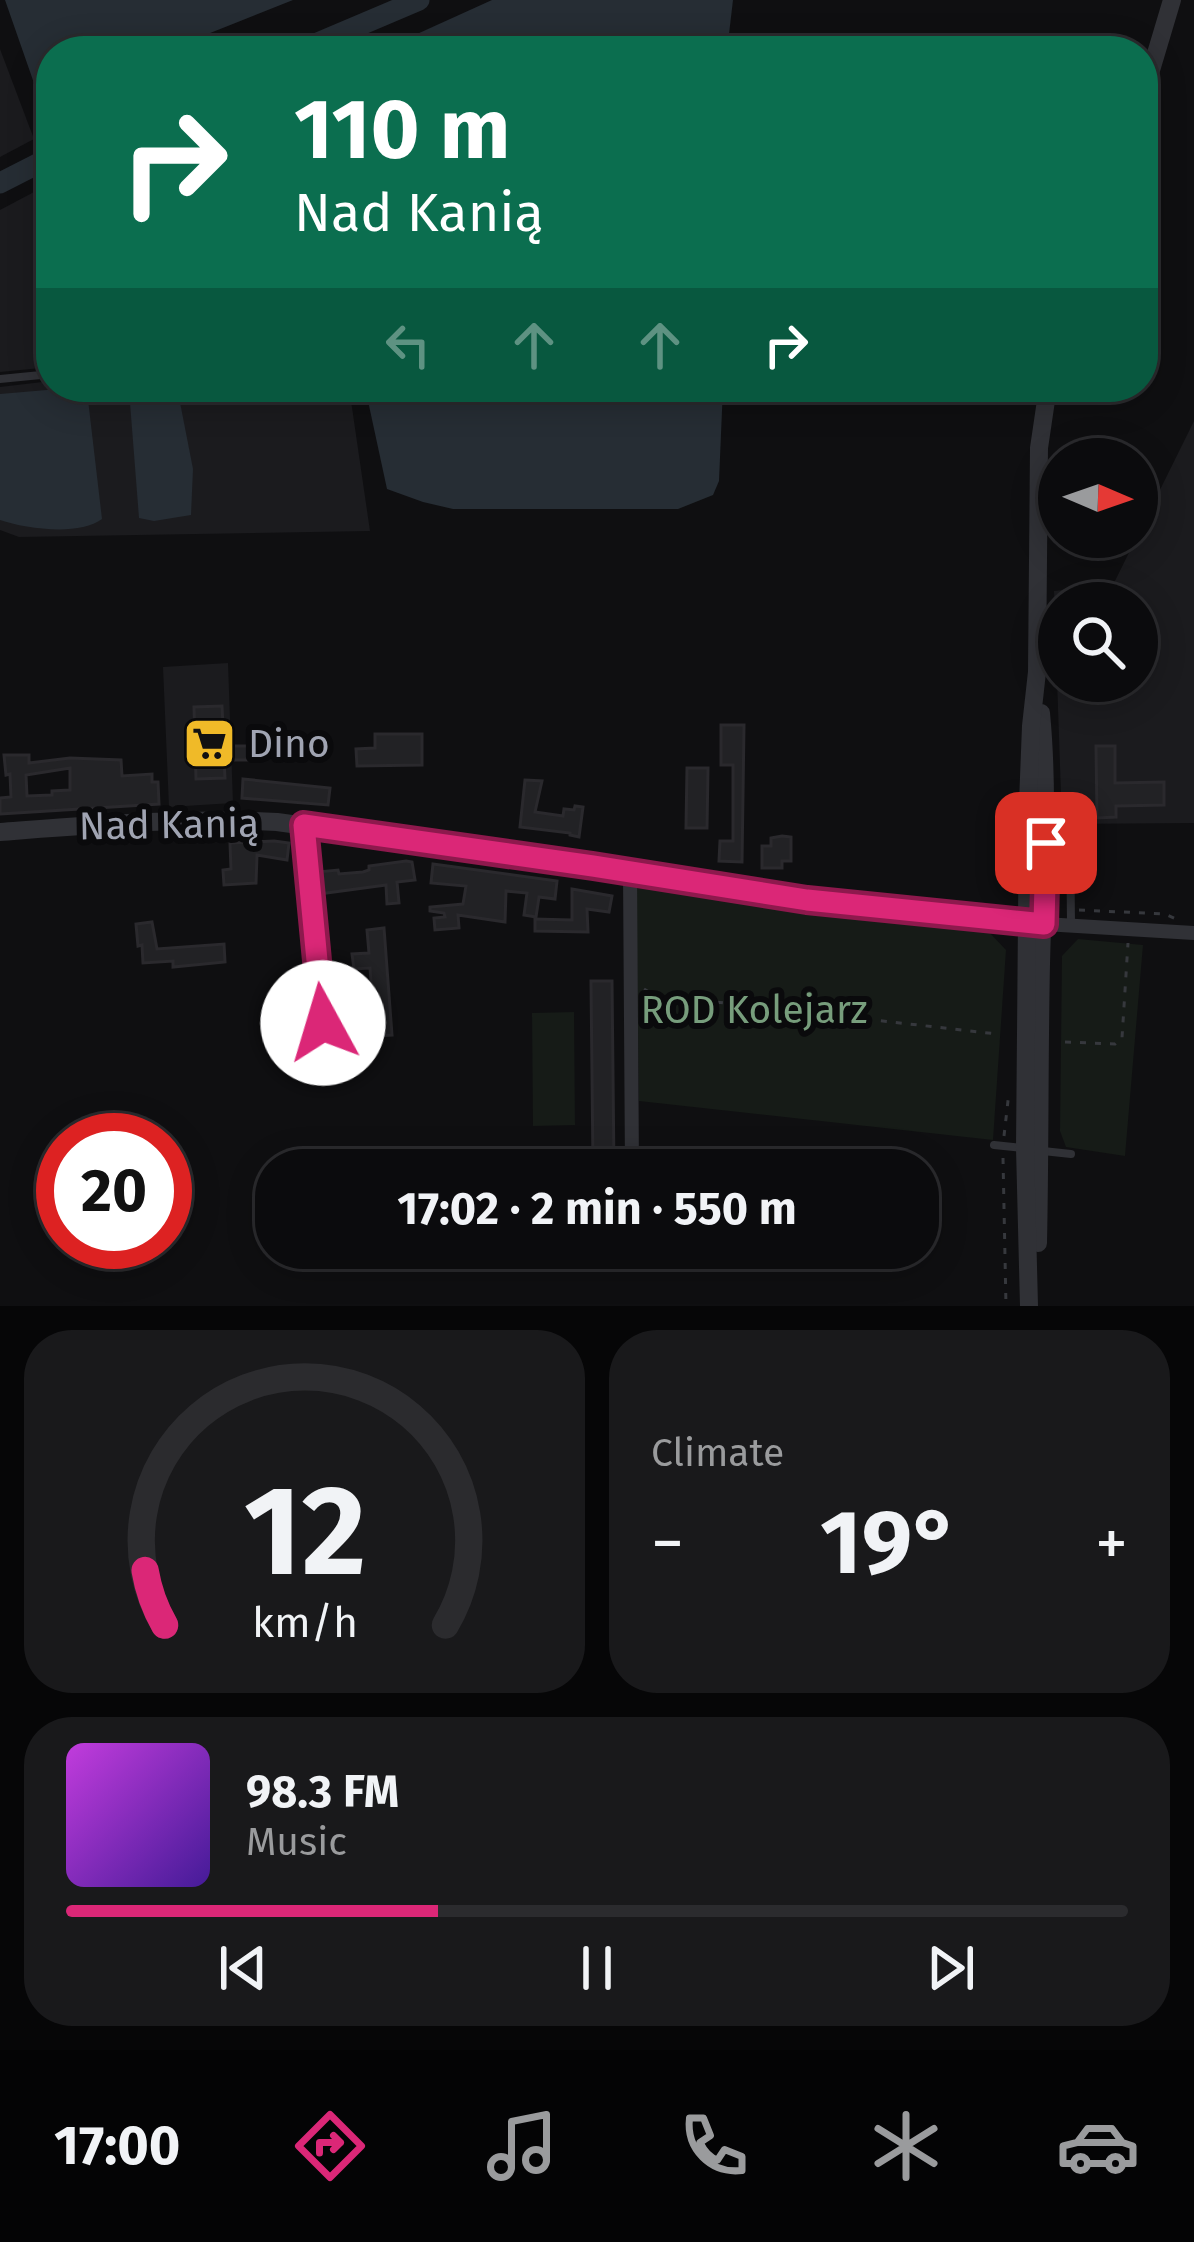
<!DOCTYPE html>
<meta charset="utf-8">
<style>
:root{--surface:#0b0b0d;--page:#19191b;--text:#f1f3f6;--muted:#9a9b9d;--line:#2b2b2e;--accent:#db2777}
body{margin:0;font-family:"Fira Sans",sans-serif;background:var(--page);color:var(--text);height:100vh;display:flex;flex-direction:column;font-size:45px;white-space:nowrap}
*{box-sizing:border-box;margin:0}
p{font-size:39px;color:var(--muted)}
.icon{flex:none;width:66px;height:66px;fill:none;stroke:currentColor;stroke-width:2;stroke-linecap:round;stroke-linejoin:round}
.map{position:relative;height:1306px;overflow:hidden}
.side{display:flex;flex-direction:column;gap:24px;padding:24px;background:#060607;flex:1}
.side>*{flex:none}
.hud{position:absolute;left:36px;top:36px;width:1122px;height:366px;border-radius:48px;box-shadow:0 6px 30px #0003,0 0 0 3px var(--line);background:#0b6e4f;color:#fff;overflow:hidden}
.needle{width:78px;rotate:92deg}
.buttons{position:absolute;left:1038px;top:438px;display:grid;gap:24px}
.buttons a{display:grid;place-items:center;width:120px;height:120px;border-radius:50%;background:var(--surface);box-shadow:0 6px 30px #0003,0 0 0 3px var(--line);font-size:60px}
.speed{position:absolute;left:36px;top:1113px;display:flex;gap:24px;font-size:60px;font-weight:700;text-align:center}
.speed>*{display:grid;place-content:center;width:156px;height:156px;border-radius:50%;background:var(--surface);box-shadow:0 6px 30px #0003,0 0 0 3px var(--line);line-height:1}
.speed .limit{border:18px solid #d22;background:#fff;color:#111}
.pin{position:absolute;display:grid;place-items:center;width:102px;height:102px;color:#fff;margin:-51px;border-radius:24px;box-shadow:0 6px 18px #0006}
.me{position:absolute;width:132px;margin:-66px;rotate:354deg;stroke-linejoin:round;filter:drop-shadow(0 0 9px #0008)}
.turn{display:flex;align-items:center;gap:42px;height:252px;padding:0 60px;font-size:54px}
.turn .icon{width:156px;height:156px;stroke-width:2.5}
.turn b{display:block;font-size:84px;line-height:102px}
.lanes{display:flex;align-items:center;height:114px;padding:0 60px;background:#0003;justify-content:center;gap:60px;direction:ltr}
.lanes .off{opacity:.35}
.big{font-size:90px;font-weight:700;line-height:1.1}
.side .tile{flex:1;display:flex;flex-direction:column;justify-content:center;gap:18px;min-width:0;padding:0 42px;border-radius:48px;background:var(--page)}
.side .dial{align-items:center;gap:0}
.dial svg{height:312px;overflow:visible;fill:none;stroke:var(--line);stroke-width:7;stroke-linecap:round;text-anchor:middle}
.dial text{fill:var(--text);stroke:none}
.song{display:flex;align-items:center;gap:36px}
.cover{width:144px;height:144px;border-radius:18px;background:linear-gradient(135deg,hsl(290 70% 55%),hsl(260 70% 35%))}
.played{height:12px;border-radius:6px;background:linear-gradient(90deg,var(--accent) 35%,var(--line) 35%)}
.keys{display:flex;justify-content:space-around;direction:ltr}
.heat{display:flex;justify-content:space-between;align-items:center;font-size:66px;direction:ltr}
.side .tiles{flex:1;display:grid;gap:24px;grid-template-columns:1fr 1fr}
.tile:last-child{grid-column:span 2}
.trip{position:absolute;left:255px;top:1149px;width:684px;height:120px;border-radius:48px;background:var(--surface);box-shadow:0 6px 30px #0003,0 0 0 3px var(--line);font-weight:700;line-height:120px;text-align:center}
.dock{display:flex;height:192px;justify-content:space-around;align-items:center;background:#040405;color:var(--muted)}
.dock .icon{width:84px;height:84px}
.dock .selected{color:var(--accent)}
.dock b{font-size:54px;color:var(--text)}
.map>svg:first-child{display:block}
.built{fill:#1b1b1e;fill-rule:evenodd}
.green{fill:#161b17}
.water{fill:#262d34}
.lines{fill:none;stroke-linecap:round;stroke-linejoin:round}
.river{stroke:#262d34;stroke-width:21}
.building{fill:#222225;stroke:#2a292d;stroke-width:3;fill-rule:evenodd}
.path{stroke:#36383d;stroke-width:3;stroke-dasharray:6 9;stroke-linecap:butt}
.service{stroke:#303136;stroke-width:8}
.minor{stroke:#303136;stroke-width:14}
.tertiary{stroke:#303136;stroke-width:18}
.route-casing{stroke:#8e194d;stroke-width:30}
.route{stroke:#db2777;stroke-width:21}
.labels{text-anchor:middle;stroke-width:12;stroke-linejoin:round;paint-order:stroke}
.poi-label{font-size:39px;fill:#a0a4b2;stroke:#0a0a0c;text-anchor:start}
.street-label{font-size:39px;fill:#a0a4b2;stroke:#0a0a0c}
.park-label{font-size:39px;fill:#779d7c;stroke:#0a0a0c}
</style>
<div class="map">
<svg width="1194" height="1306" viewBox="0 0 1194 1306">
<rect width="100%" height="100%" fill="#0f0f11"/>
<g class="built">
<path d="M0,49l34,90 -34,18z"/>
<path d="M51,183v184l-51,5v-162z"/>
<path d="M51,381v6h298l21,144 -351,6 -19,-7v-143z"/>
<path d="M1194,421v402l-132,1 -8,-233 59,-6zM1059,603h78v78h-78z"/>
<path d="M228,663l5,140 -64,4 -6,-140z"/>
</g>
<g class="green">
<path d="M636,885l187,29 165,17 18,19 -13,190 -354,-39z"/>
<path d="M1078,939l65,6 -18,211 -59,-9 -6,-16 2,-175z"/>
<path d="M574,1012l1,113 -42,1 -1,-113z"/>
</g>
<g class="water">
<path d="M5,0h288l-128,51h-114v43l-9,1 -7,-9z"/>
<path d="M492,0h241l-6,51h-341l9,-7z"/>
<path d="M159,387h18l16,82 -2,46 -37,6 -15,-3 -10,-128z"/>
<path d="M365,387h358l-4,94 -6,14 -35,14h-225l-30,-7 -36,-13z"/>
<path d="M70,388l17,3 15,128c-22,17 -76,10 -102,1v-126z"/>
</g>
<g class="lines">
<g class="river">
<path d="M299,51l120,-51"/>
<path d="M0,183l51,-26"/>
</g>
</g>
<g class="building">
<path d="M222,706l2,40h32l1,14h-33l1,18 -29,1 -2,-72z"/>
<path d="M721,725h23l-2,137 -23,-1 1,-20h13v-76h-12z"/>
<path d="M375,734h47v31l-65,1 -1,-17 19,-1z"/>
<path d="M1096,746h19v37l49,-1v23l-48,1v11l-19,1z"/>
<path d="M4,755h25v8l41,-5 51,2 1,16 30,-2v8h6l1,22 -159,10v-16l11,-1 -1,-23 -4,1zM70,768v22l-18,1v4l-25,1 -1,-21z"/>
<path d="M687,768h21l-1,60h-21z"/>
<path d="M243,779l87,9 -2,17 -86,-7z"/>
<path d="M525,780l17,1 -7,31 28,4 1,-7 10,1 1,-4 8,1 -4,30 -9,-2v-2l-50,-6z"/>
<path d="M782,836l9,1v24h-9v7h-20v-22h9v-8z"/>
<path d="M274,841l15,2 -2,17 -30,-5 -1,28 -32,2 -1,-15 8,-1 -1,-26z"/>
<path d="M406,861l6,1 3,18 -18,2 2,21 -12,1 -1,-19 -67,9 -2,-22 21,-2 1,4 24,-2 6,-2v-4z"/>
<path d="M433,864l124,17 -2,18 -16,-2 -3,20 -12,-2 3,-22 -21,-2 -1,31 -47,-7 1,13 -24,2 -1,-12 11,-1 -1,-4 -14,-2v-4l33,-3 3,-18 -35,-3z"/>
<path d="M572,889l40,7 -3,16 -22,-3 1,23 -53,-1v-12l37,1z"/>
<path d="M152,922l5,27 67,-5 1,18 -52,5v-6l-30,2 -1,-18 -4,1 -2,-22z"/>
<path d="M384,928l8,107 -17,1 -5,-68 -16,1 -2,-15 17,-1 -2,-23z"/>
<path d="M591,981h21l2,189h-21v-3z"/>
</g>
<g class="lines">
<g class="path">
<path d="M1143,123l4,-12"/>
<path d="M1079,910l86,4 11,5"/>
<path d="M644,989l10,6 343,39"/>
<path d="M1065,1042l50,2 7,-6 6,-95"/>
<path d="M1004,1136l5,-44"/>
<path d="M1003,1158l3,148"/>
</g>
<g class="service">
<path d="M0,379l51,-5"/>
<path d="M1070,824l1,100"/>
<path d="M304,826l24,244"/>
<path d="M994,1145l28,3"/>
<path d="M1043,1151l28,3"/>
</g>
<g class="minor">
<path d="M630,872l2,298"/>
<path d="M1044,924l150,9"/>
</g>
<g class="tertiary">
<path d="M1143,97l29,-97"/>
<path d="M0,832c92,-7 184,-15 277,-10l316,44 214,34 237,24"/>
<path d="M1038,1243c2,-93 1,-186 3,-279 2,-84 8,-167 0,-251"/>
<path d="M1029,1306l-4,-158 3,-345 3,-77 6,-54 2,-224 9,-61"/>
</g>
</g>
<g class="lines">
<defs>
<path id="route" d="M323,1023l-19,-198 289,41 214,34 237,24 2,-81"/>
</defs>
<use href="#route" class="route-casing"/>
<use href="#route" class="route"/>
</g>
<defs>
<symbol id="supermarket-square" viewBox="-11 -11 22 22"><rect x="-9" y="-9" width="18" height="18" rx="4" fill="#f0ba28" stroke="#0a0a0c"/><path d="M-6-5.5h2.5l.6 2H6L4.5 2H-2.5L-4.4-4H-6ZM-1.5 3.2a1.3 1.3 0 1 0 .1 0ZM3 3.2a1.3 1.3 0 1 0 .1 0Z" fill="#111"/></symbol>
</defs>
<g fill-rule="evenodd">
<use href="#supermarket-square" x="180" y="714" width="59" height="59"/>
</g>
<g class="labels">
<g class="poi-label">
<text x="248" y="757">Dino</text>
</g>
<g class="street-label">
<text transform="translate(169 824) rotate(-1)" y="14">Nad Kanią</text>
</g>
<g class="park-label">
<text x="754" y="1023">ROD Kolejarz</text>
</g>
</g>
</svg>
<div class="buttons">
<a><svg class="needle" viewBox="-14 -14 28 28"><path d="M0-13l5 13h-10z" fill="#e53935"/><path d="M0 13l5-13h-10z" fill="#9a9b9d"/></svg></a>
<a><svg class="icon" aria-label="search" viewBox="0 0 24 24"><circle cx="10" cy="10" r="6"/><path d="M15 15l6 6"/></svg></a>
</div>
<div class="speed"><div class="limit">20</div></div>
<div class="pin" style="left:1046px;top:843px;background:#d93025"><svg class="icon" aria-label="arrive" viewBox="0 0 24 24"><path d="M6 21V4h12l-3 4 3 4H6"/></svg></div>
<svg class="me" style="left:323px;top:1023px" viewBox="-20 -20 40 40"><circle r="19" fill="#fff"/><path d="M0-13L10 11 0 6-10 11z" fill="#db2777"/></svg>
<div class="trip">17:02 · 2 min · 550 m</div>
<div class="hud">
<div class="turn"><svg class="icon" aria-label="right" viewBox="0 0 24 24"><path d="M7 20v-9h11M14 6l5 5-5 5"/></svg><div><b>110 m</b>Nad Kanią</div></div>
<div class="lanes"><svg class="icon off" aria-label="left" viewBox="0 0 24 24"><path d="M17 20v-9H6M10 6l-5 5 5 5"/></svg><svg class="icon off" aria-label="ahead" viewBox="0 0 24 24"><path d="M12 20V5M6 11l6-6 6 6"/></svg><svg class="icon off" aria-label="ahead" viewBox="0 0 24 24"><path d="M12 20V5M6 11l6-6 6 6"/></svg><svg class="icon" aria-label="right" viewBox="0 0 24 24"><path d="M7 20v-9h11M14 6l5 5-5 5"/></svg></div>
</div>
</div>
<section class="side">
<div class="tiles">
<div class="tile dial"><svg viewBox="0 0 100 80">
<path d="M14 69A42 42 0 1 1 86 69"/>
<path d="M14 69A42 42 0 0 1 9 55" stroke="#db2777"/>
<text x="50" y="56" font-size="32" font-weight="700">12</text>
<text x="50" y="72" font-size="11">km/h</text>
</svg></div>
<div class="tile"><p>Climate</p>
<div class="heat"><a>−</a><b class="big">19°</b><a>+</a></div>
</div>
<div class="tile">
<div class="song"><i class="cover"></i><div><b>98.3 FM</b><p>Music</p></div></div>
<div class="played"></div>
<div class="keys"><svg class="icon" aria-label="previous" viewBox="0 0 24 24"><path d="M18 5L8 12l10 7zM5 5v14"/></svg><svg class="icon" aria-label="pause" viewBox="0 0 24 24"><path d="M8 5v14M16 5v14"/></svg><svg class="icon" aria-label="next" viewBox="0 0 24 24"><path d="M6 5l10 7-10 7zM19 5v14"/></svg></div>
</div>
</div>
</section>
<nav class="dock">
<b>17:00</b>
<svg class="icon selected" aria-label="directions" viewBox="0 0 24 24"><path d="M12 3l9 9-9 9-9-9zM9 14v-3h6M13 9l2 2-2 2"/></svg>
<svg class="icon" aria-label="music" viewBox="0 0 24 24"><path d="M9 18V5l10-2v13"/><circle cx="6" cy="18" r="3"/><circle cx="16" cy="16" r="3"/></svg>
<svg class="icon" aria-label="phone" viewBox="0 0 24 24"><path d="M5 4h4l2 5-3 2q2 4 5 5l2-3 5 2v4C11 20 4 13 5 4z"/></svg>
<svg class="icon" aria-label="climate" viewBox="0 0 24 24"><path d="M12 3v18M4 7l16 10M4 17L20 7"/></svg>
<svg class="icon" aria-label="car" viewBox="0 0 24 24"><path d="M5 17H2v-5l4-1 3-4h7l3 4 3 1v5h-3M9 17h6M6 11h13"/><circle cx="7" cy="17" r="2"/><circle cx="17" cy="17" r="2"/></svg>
</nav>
